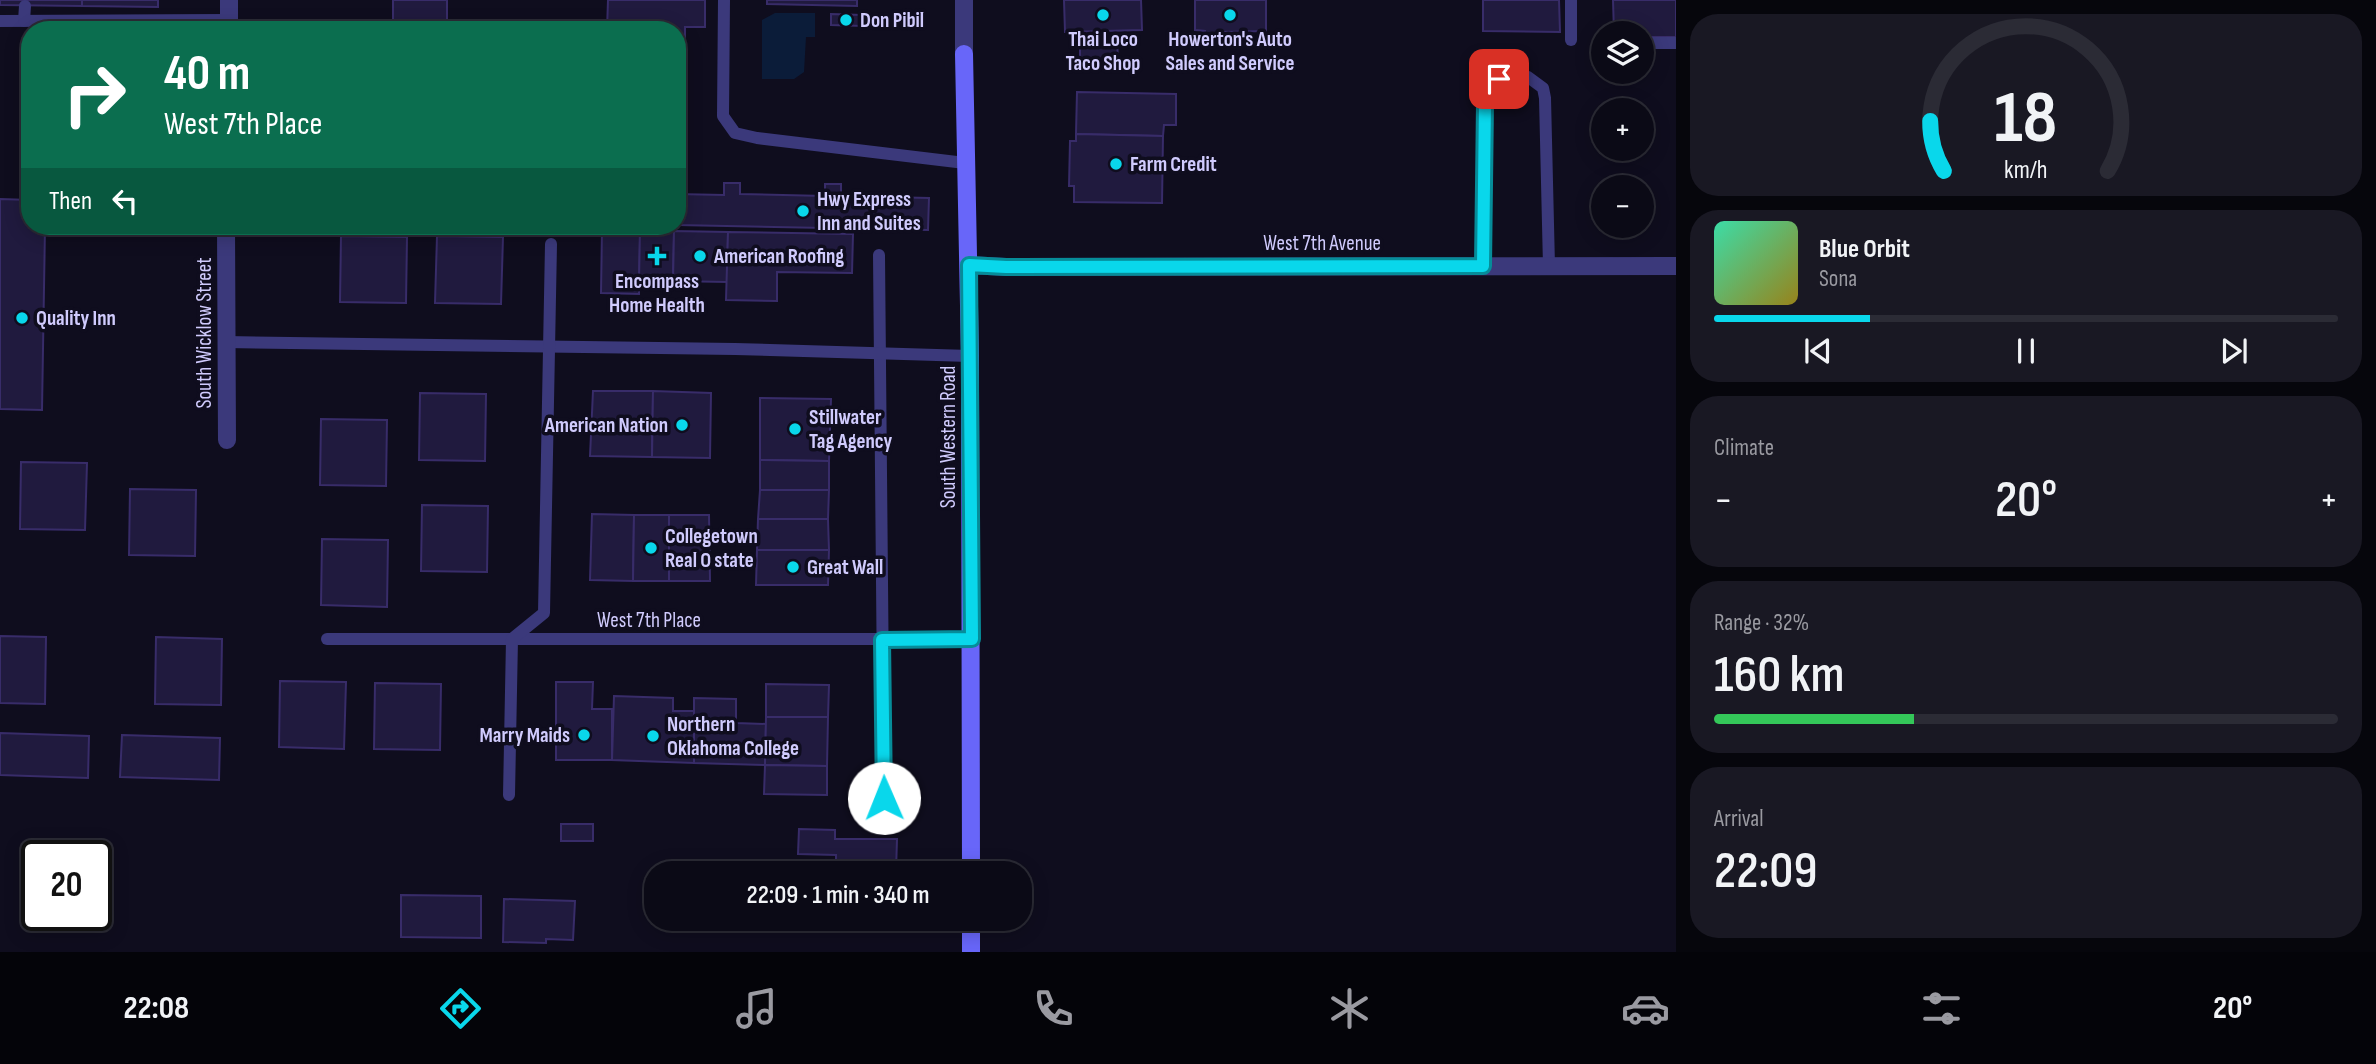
<!DOCTYPE html>
<meta charset="utf-8">
<style>
:root{--surface:#0b0a16;--page:#191823;--text:#f1f3f6;--muted:#9a9aa1;--line:#2b2b35;--accent:#09d7eb}
body{margin:0;font-family:"Sofia Sans Condensed",sans-serif;background:var(--page);color:var(--text);height:100vh;display:flex;flex-direction:column;font-size:26px;white-space:nowrap}
*{box-sizing:border-box;margin:0}
p{font-size:23px;color:var(--muted)}
.icon{flex:none;width:38px;height:38px;fill:none;stroke:currentColor;stroke-width:2;stroke-linecap:round;stroke-linejoin:round}
.map{position:relative;flex:1;overflow:hidden}
.panel{display:flex;flex-direction:column;gap:14px;padding:14px;background:#06060c;width:700px}
.panel>*{flex:none}
.banner{position:absolute;left:21px;top:21px;width:665px;height:214px;border-radius:28px;box-shadow:0 4px 18px #0003,0 0 0 2px var(--line);background:#0b6e4f;color:#fff;overflow:hidden}
.buttons{position:absolute;left:1591px;top:21px;display:grid;gap:14px}
.buttons a{display:grid;place-items:center;width:63px;height:63px;border-radius:50%;background:var(--surface);box-shadow:0 4px 18px #0003,0 0 0 2px var(--line);font-size:35px}
.speed{position:absolute;left:21px;top:840px;display:flex;gap:14px;font-size:35px;font-weight:700;text-align:center}
.speed>*{display:grid;place-content:center;width:91px;height:91px;border-radius:50%;background:var(--surface);box-shadow:0 4px 18px #0003,0 0 0 2px var(--line);line-height:1}
.speed .limit{border:4px solid #111;border-radius:10px;background:#fff;color:#111}
.pin{position:absolute;display:grid;place-items:center;width:60px;height:60px;color:#fff;margin:-30px;border-radius:14px;box-shadow:0 4px 10px #0006}
.me{position:absolute;width:77px;margin:-38px;rotate:359deg;stroke-linejoin:round;filter:drop-shadow(0 0 5px #0008)}
.turn{display:flex;align-items:center;gap:24px;height:147px;padding:0 28px;font-size:32px}
.turn .icon{width:91px;height:91px;stroke-width:2.5}
.turn b{display:block;font-size:49px;line-height:60px}
.then{display:flex;align-items:center;height:66px;padding:0 28px;background:#0003;gap:14px;font-size:26px}
.big{font-size:52px;font-weight:600;line-height:1.1}
.panel .widget{flex:1;display:flex;flex-direction:column;justify-content:center;gap:10px;min-width:0;padding:0 24px;border-radius:28px;background:var(--page)}
.panel .dial{align-items:center;gap:0}
.dial svg{height:182px;overflow:visible;fill:none;stroke:var(--line);stroke-width:7;stroke-linecap:round;text-anchor:middle}
.dial text{fill:var(--text);stroke:none}
.song{display:flex;align-items:center;gap:21px}
.cover{width:84px;height:84px;border-radius:10px;background:linear-gradient(135deg,hsl(160 70% 55%),hsl(50 70% 35%))}
.played{height:7px;border-radius:4px;background:linear-gradient(90deg,var(--accent) 25%,var(--line) 25%)}
.keys{display:flex;justify-content:space-around;direction:ltr}
.heat{display:flex;justify-content:space-between;align-items:center;font-size:38px;direction:ltr}
.charge{height:10px;border-radius:5px;background:linear-gradient(90deg,#34c759 32%,var(--line) 0)}
.trip{position:absolute;left:644px;top:861px;width:388px;height:70px;border-radius:28px;background:var(--surface);box-shadow:0 4px 18px #0003,0 0 0 2px var(--line);font-weight:600;line-height:70px;text-align:center}
.tab-bar{display:flex;height:112px;justify-content:space-around;align-items:center;background:#040409;color:var(--muted)}
.tab-bar .icon{width:49px;height:49px}
.tab-bar .active{color:var(--accent)}
.tab-bar b{font-size:32px;color:var(--text)}
main{display:flex;flex:1;min-height:0}
.map>svg:first-child{display:block}
.water{fill:#0b1c39}
.building{fill:#201a3e;stroke:#382c69;stroke-width:2}
.lines{fill:none;stroke-linecap:round;stroke-linejoin:round}
.service{stroke:#3b397b;stroke-width:12}
.minor{stroke:#3b397b;stroke-width:18}
.tertiary{stroke:#3b397b;stroke-width:18}
.secondary{stroke:#6866f9;stroke-width:18}
.route-casing{stroke:#068c99;stroke-width:18}
.route{stroke:#09d7eb;stroke-width:12}
.poi-dot{fill:#09d7eb;stroke:#0f0d1e;stroke-width:2.5}
.labels{text-anchor:middle;stroke-width:7;stroke-linejoin:round;paint-order:stroke}
.poi-label{font-size:21px;font-weight:bold;fill:#d0cbfd;stroke:#0f0d1e;text-anchor:start}
.street-label{font-size:21px;fill:#d0cbfd;stroke:#0f0d1e}
</style>
<main>
<div class="map">
<svg width="1676" height="952" viewBox="0 0 1676 952">
<rect width="100%" height="100%" fill="#0f0d1e"/>
<path class="water" d="M775,13h40v24h-9l-2,35 -10,7h-32v-59z"/>
<g class="building">
<path d="M0,0h82v6l-82,-1z"/>
<path d="M82,0h76v7l-76,-1z"/>
<rect x="393" y="0" width="54" height="30"/>
<path d="M608,0h97v27h-20v22h-8v-19h-70z"/>
<path d="M767,0h90v6l-90,-2z"/>
<path d="M1064,0h77l1,30 -77,2z"/>
<path d="M1195,0h71v31l-45,1 -1,8 -15,-1v-8l-10,-1z"/>
<path d="M1483,0h76l1,32 -77,-1z"/>
<path d="M1613,0h63v37h-34v-4h-28z"/>
<path d="M831,14l31,1v11l-31,-1z"/>
<path d="M1080,38l37,1 1,22 -38,-2z"/>
<path d="M1077,92l99,2v31h-12l-1,11 -87,-2z"/>
<path d="M1076,134l87,2 -1,67 -88,-1v-16h-5l1,-45h6z"/>
<path d="M724,183h16v11l85,2v-12h16v12l88,2 -1,32 -251,-5v-31l47,1z"/>
<path d="M0,199l30,1v26l15,1 -3,183 -42,-1z"/>
<path d="M602,230l38,1 -1,63 -38,-1z"/>
<path d="M640,231h34l-1,50 -34,-1z"/>
<path d="M674,231l54,1 -1,50 -54,-1z"/>
<path d="M728,232l125,2 -1,39 -75,-1v29l-51,-1z"/>
<path d="M341,236l66,1 -1,66 -66,-1z"/>
<path d="M437,236l66,1 -2,67 -66,-1z"/>
<path d="M593,391h60l-1,66 -62,-1z"/>
<path d="M653,391l58,2 -1,65 -58,-1z"/>
<path d="M420,393l66,1 -1,67 -66,-1z"/>
<path d="M760,398l71,1 -2,62 -69,-1z"/>
<path d="M321,419l66,1 -1,66 -66,-1z"/>
<path d="M760,460l69,1v29h-69z"/>
<path d="M21,462l66,1 -2,67 -65,-1z"/>
<path d="M130,489l66,1 -1,66 -66,-1z"/>
<path d="M760,490h69l-1,29h-70z"/>
<path d="M422,505l66,1 -1,66 -66,-1z"/>
<path d="M592,514l42,1 -1,66 -43,-1z"/>
<path d="M634,515h35v66h-36z"/>
<path d="M669,515h40l1,66h-41z"/>
<path d="M758,519h70l1,31h-72z"/>
<path d="M322,539l66,1 -1,67 -66,-2z"/>
<path d="M757,550h72l-1,35h-72z"/>
<path d="M0,636l46,1 -1,67 -45,-1z"/>
<path d="M156,637l66,2 -1,66 -66,-1z"/>
<path d="M280,681l66,1 -2,67 -65,-2z"/>
<path d="M556,682h37l-1,27h20v51h-56z"/>
<path d="M375,683l66,1 -1,66 -66,-1z"/>
<path d="M766,684l63,1 -1,32h-62z"/>
<path d="M614,696l59,2v13h21v52l-82,-3z"/>
<path d="M694,698l42,1v24l30,1 -1,41 -71,-2z"/>
<path d="M766,717h62l-1,49 -62,-1z"/>
<path d="M0,733l89,3 -1,42 -88,-3z"/>
<path d="M122,735l98,3 -1,42 -99,-3z"/>
<path d="M765,765l62,1v29l-63,-1z"/>
<rect x="561" y="824" width="32" height="17"/>
<path d="M799,829l36,1v9h62l-1,32 -60,-1v-15l-38,-1z"/>
<path d="M401,895l80,1v42l-80,-1z"/>
<path d="M504,899l71,2 -2,39 -27,-1v4l-43,-1z"/>
</g>
<g class="lines">
<g class="service">
<path d="M724,0l-1,116 12,17 22,5 208,25"/>
<path d="M1571,0v40"/>
<path d="M0,21l229,-1"/>
<path d="M24,21l1,-15"/>
<path d="M1642,43h34"/>
<path d="M879,255l5,543"/>
<path d="M1484,266l3,-173c9,-17 23,-15 41,-16l15,11 2,10 4,168"/>
<path d="M225,342l510,7 235,7"/>
<path d="M327,639h645"/>
<path d="M509,795l3,-156 32,-26 7,-369"/>
</g>
<g class="minor">
<path d="M229,30v-30"/>
<path d="M226,226l1,214"/>
<path d="M969,265l37,2 670,-1"/>
</g>
<path class="tertiary" d="M964,0v54"/>
<g class="secondary">
<path d="M964,54l6,302 1,517"/>
<path d="M971,952v-33"/>
</g>
</g>
<g class="lines">
<defs>
<path id="route" d="M884,798l-2,-158 90,-1 -3,-374 37,2 477,-1 2,-163 6,-18 8,-6"/>
</defs>
<use href="#route" class="route-casing"/>
<use href="#route" class="route"/>
</g>
<g class="poi-dot">
<circle cx="1103" cy="15" r="7"/>
<circle cx="1230" cy="15" r="7"/>
<circle cx="846" cy="20" r="7"/>
<circle cx="1116" cy="164" r="7"/>
<circle cx="803" cy="211" r="7"/>
<path d="M653.5 245.5h7v7h7v7h-7v7h-7v-7h-7v-7h7z"/>
<circle cx="700" cy="256" r="7"/>
<circle cx="22" cy="318" r="7"/>
<circle cx="682" cy="425" r="7"/>
<circle cx="795" cy="429" r="7"/>
<circle cx="651" cy="548" r="7"/>
<circle cx="793" cy="567" r="7"/>
<circle cx="584" cy="735" r="7"/>
<circle cx="653" cy="736" r="7"/>
</g>
<g class="labels">
<g class="poi-label">
<text x="860" y="27">Don Pibil</text>
<text x="1103" y="46" text-anchor="middle">Thai Loco<tspan x="1103" dy="24">Taco Shop</tspan></text>
<text x="1230" y="46" text-anchor="middle">Howerton's Auto<tspan x="1230" dy="24">Sales and Service</tspan></text>
<text x="1130" y="171">Farm Credit</text>
<text x="817" y="206">Hwy Express<tspan x="817" dy="24">Inn and Suites</tspan></text>
<text x="714" y="263">American Roofing</text>
<text x="657" y="288" text-anchor="middle">Encompass<tspan x="657" dy="24">Home Health</tspan></text>
<text x="36" y="325">Quality Inn</text>
<text x="809" y="424">Stillwater<tspan x="809" dy="24">Tag Agency</tspan></text>
<text x="668" y="432" text-anchor="end">American Nation</text>
<text x="665" y="543">Collegetown<tspan x="665" dy="24">Real O state</tspan></text>
<text x="807" y="574">Great Wall</text>
<text x="667" y="731">Northern<tspan x="667" dy="24">Oklahoma College</tspan></text>
<text x="570" y="742" text-anchor="end">Marry Maids</text>
</g>
<g class="street-label">
<text x="1322" y="250">West 7th Avenue</text>
<text transform="translate(204 333) rotate(-90)" y="7">South Wicklow Street</text>
<text transform="translate(948 437) rotate(-90)" y="7">South Western Road</text>
<text x="649" y="627">West 7th Place</text>
</g>
</g>
</svg>
<div class="buttons">
<a><svg class="icon" aria-label="layers" viewBox="0 0 24 24"><path d="M12 4l9 5-9 5-9-5zM3 14l9 5 9-5"/></svg></a>
<a>+</a>
<a>−</a>
</div>
<div class="speed"><div class="limit">20</div></div>
<div class="pin" style="left:1499px;top:79px;background:#d93025"><svg class="icon" aria-label="arrive" viewBox="0 0 24 24"><path d="M6 21V4h12l-3 4 3 4H6"/></svg></div>
<svg class="me" style="left:884px;top:798px" viewBox="-20 -20 40 40"><circle r="19" fill="#fff"/><path d="M0-13L10 11 0 6-10 11z" fill="#09d7eb"/></svg>
<div class="trip">22:09 · 1 min · 340 m</div>
<div class="banner">
<div class="turn"><svg class="icon" aria-label="right" viewBox="0 0 24 24"><path d="M7 20v-9h11M14 6l5 5-5 5"/></svg><div><b>40 m</b>West 7th Place</div></div>
<div class="then">Then<svg class="icon" aria-label="left" viewBox="0 0 24 24"><path d="M17 20v-9H6M10 6l-5 5 5 5"/></svg></div>
</div>
</div>
<section class="panel">
<div class="widget dial"><svg viewBox="0 0 100 80">
<path d="M14 69A42 42 0 1 1 86 69"/>
<path d="M14 69A42 42 0 0 1 8 47" stroke="#09d7eb"/>
<text x="50" y="56" font-size="32" font-weight="700">18</text>
<text x="50" y="72" font-size="11">km/h</text>
</svg></div>
<div class="widget">
<div class="song"><i class="cover"></i><div><b>Blue Orbit</b><p>Sona</p></div></div>
<div class="played"></div>
<div class="keys"><svg class="icon" aria-label="previous" viewBox="0 0 24 24"><path d="M18 5L8 12l10 7zM5 5v14"/></svg><svg class="icon" aria-label="pause" viewBox="0 0 24 24"><path d="M8 5v14M16 5v14"/></svg><svg class="icon" aria-label="next" viewBox="0 0 24 24"><path d="M6 5l10 7-10 7zM19 5v14"/></svg></div>
</div>
<div class="widget"><p>Climate</p>
<div class="heat"><a>−</a><b class="big">20°</b><a>+</a></div>
</div>
<div class="widget"><p>Range · 32%</p><b class="big">160 km</b><div class="charge"></div></div>
<div class="widget"><p>Arrival</p><b class="big">22:09</b></div>
</section>
</main>
<nav class="tab-bar">
<b>22:08</b>
<svg class="icon active" aria-label="directions" viewBox="0 0 24 24"><path d="M12 3l9 9-9 9-9-9zM9 14v-3h6M13 9l2 2-2 2"/></svg>
<svg class="icon" aria-label="music" viewBox="0 0 24 24"><path d="M9 18V5l10-2v13"/><circle cx="6" cy="18" r="3"/><circle cx="16" cy="16" r="3"/></svg>
<svg class="icon" aria-label="phone" viewBox="0 0 24 24"><path d="M5 4h4l2 5-3 2q2 4 5 5l2-3 5 2v4C11 20 4 13 5 4z"/></svg>
<svg class="icon" aria-label="climate" viewBox="0 0 24 24"><path d="M12 3v18M4 7l16 10M4 17L20 7"/></svg>
<svg class="icon" aria-label="car" viewBox="0 0 24 24"><path d="M5 17H2v-5l4-1 3-4h7l3 4 3 1v5h-3M9 17h6M6 11h13"/><circle cx="7" cy="17" r="2"/><circle cx="17" cy="17" r="2"/></svg>
<svg class="icon" aria-label="filters" viewBox="0 0 24 24"><path d="M4 7h16M4 17h16"/><circle cx="9" cy="7" r="2"/><circle cx="15" cy="17" r="2"/></svg>
<b>20°</b>
</nav>
